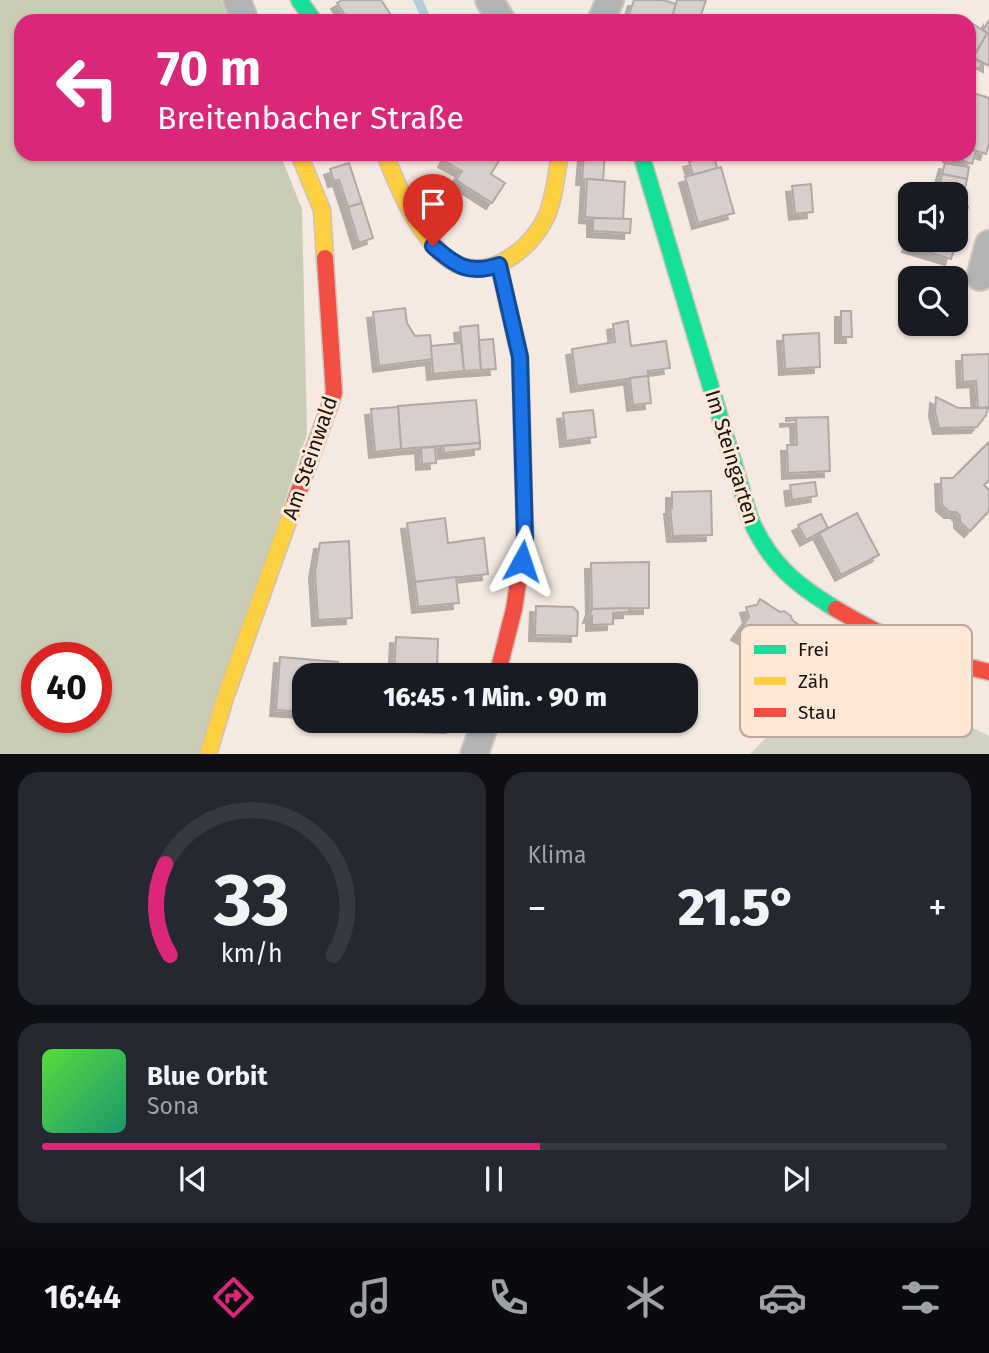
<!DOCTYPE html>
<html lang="de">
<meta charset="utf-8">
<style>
:root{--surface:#171b24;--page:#242831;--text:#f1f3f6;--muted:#9ea1a6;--line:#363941;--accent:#db2777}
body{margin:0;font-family:"Fira Sans",sans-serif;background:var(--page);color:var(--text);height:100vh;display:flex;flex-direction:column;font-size:26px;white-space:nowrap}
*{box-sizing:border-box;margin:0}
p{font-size:23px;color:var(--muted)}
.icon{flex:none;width:38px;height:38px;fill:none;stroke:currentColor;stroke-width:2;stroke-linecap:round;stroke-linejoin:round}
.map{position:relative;height:754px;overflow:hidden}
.side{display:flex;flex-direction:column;gap:18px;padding:18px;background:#0d0f14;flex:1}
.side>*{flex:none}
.banner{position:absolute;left:14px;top:14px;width:962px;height:147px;border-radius:21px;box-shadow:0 2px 5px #0004;background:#db2777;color:#fff;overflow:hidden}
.buttons{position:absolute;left:898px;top:182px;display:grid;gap:14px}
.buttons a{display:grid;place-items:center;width:70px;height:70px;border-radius:14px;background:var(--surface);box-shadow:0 2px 5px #0004;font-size:35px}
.speed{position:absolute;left:21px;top:642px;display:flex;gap:14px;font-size:35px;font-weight:700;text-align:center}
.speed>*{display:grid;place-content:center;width:91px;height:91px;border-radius:50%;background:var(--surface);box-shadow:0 2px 5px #0004;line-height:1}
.speed .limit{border:10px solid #d22;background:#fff;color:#111}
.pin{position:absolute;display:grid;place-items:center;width:60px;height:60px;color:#fff;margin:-72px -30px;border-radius:50% 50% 50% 0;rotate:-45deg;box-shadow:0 0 7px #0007}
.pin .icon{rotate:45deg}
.me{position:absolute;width:77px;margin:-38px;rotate:5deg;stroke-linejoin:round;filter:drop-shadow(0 0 5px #0008)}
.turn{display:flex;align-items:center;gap:24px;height:147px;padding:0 28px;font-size:32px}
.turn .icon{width:91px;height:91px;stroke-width:2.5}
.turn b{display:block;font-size:49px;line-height:60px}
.big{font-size:52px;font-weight:800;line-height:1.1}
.side .widget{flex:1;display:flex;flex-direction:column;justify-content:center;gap:10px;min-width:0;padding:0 24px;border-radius:21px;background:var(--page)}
.side .dial{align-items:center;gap:0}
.dial svg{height:182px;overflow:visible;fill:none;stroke:var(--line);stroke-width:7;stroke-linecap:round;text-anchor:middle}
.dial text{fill:var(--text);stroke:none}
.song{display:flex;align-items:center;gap:21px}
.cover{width:84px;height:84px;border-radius:10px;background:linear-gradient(135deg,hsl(110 70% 55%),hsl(160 70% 35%))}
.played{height:7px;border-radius:4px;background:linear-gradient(90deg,var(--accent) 55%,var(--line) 55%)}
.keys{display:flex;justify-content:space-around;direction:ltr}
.heat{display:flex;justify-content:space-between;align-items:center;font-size:38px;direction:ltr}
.side .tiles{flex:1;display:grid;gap:18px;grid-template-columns:1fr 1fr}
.widget:last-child{grid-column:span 2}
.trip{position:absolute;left:292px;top:663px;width:406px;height:70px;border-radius:21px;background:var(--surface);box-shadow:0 2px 5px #0004;font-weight:800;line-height:70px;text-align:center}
.menu{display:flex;height:112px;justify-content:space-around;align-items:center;background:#090b0e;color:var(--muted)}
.menu .icon{width:49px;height:49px}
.menu .on{color:var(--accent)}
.menu b{font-size:32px;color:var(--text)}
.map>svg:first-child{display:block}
.green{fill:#d2d2c0}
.forest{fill:#caccb6;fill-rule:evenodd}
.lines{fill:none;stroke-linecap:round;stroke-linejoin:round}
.stream{stroke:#b6cad7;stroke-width:9}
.building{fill:#d8cecc;stroke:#b2a8a6;stroke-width:2;filter:url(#shadow)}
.street-casing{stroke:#ccc3bc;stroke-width:30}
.fast-casing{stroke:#ccc3bc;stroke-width:19}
.slow-casing{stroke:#ccc3bc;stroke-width:19}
.jam-casing{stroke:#ccc3bc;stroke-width:19}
.street{stroke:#b1b3b5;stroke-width:26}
.fast{stroke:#16e098;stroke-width:16}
.slow{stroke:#ffcf43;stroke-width:16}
.jam{stroke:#f24e42;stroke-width:16}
.route-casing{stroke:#114b97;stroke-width:18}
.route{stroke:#1a73e8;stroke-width:12}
.labels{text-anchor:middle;stroke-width:6;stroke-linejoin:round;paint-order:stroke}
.street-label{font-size:21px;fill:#1d140d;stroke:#fde8d8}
.key{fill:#fde8d8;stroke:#baa89b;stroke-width:2}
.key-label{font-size:19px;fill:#1d140d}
</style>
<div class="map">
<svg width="989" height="755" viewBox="0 0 989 755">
<defs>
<filter id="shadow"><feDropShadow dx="-6" dy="6" stdDeviation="0" flood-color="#0004"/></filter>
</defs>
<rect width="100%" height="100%" fill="#f5e9e0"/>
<path class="green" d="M842,662l147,74v18h-239z"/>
<path class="forest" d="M0,0h221l8,21h-208v133h259l22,55 5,225 -106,320h-201zM37,658h59v60h-59z"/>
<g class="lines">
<path class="stream" d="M418,0l9,21"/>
</g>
<g class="building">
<path d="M342,0h39l14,21h-46l-12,-18z"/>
<path d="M634,0h29l13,4 -5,17h-44z"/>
<path d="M677,0h29l-7,21h-28z"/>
<path d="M989,20v46l-19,-10 1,-2 3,2 13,-23 -4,-3z"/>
<path d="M970,22l17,11 -13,23 -3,-2 -1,2 12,7 -3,6 -9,-3z"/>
<path d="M970,92l19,6v46l-3,10 -16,-5z"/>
<path d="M970,149l6,2 -4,13 -23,-8v-2h21z"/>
<path d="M448,154h55l-12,20 14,9 -13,20 -36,-23 6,-9 -18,-10z"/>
<path d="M584,154h21l-2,26 -21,-1z"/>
<path d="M714,155l3,13 -24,7 -4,-14z"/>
<path d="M349,163l13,40 -14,4 -9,-27 -5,1 -4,-12z"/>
<path d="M945,163l24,4 -2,12 -25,-5z"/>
<path d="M721,167l13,46 -36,10 -13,-46z"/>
<path d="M942,174l25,5 -3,14 -25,-4z"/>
<path d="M587,179l38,3 -2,38 -38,-3z"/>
<path d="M811,184l2,28 -18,2 -3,-28z"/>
<path d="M362,203l11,35 -14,5 -11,-36z"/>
<path d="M956,203l12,4 -17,52 -43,-13 2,-6h46z"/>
<path d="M593,218l38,1 -1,14 -37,-2z"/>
<path d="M405,308l2,15 8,13 15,-1 3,24 -54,7 -6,-54z"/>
<path d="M841,311h10l1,26h-11z"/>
<path d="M628,321l3,25 35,-5 4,27 -22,3v5l-71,10 -5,-37 43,-7 -2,-18z"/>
<path d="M478,325l3,45 -17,1 -4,-44z"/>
<path d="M819,333l1,34 -35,2 -2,-34z"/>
<path d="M493,339l3,30 -15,1 -2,-30z"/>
<path d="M461,343l3,28 -31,3 -2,-28z"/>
<path d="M989,354v53l-11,1 -2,-27 -13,1 -1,-27z"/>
<path d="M648,376l3,27 -18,2 -3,-27z"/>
<path d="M936,397l22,11h30l-2,7 -9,12 -38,1 -4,-17z"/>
<path d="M476,400l4,43 -79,6 -3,-43z"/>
<path d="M398,407l3,42 -26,3 -4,-43z"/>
<path d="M593,410l3,27 -30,4 -3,-28z"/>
<path d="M828,417l2,54 -42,2 -1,-28h10l-1,-25 -10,1v-3z"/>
<path d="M989,442v38l-5,5 5,5v21l-19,20 -10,-9v-6l-4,-4h-6l-8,-7 -1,-27h12z"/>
<path d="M480,443v6l-36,4 -1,-7z"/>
<path d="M435,447l1,16 -14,1 -1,-16z"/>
<path d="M815,482l2,14 -25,4 -2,-15z"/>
<path d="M711,491l1,44 -39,1 -3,-28h2v-16z"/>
<path d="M857,513l22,42 -38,20 -22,-42z"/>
<path d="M821,514l7,14 -22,12 -8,-15z"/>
<path d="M445,518l3,25 36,-5 4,36 -73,8 -8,-59z"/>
<path d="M349,541l3,77 -34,2 -3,-48 5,-29z"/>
<path d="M649,562v46l-57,1 -1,-46z"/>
<path d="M456,577l3,26 -41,4 -3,-25z"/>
<path d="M760,599l20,13 4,-1 7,5 1,4 23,16 -22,33 -17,-12 -6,2 -6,-4 -1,-6 -26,-15 12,-17 -3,-10 11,-2z"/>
<path d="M536,606l37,1 5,5 -1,24 -42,-1z"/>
<path d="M629,608v4l-16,1v11l-21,1v-9l-3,1 3,-8z"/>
<path d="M396,637l42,2 -1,31 -39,-1v7h-4z"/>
<path d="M280,657l58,5 -2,14h-32v36l-28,-2z"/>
<path d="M398,669l57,2v5h-57z"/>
<path d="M385,721h68l-1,6 -67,-2z"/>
</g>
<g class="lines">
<defs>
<g id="street">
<path d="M237,0l8,21"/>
<path d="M489,0l13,21"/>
<path d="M601,21l9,-21"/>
<path d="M980,277l9,-33"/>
<path d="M474,755l12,-34"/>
</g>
<g id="fast">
<path d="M299,0l15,21"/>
<path d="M641,154l109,364c19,45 46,67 86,91"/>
</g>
<g id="slow">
<path d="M299,154l23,56 3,48"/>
<path d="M385,154c14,36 30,74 58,101 36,33 86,-1 103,-38 9,-20 10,-42 14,-63"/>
<path d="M208,755l17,-57 70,-196"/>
</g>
<g id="jam">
<path d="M295,502l39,-109 -9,-135"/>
<path d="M836,609c48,29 99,51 153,63"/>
<path d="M497,676l17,-67 11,-71 -5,-181 -21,-91"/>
</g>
</defs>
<use href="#street" class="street-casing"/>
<use href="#fast" class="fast-casing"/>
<use href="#slow" class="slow-casing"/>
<use href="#jam" class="jam-casing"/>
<use href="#street" class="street"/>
<use href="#fast" class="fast"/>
<use href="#slow" class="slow"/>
<use href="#jam" class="jam"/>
</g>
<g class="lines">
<defs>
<path id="route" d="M433,246c23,20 36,29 66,19l21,92 5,181 -3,23"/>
</defs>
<use href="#route" class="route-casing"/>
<use href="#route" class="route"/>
</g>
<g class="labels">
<g class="street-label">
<text transform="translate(732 457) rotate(73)" y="7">Im Steingarten</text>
<text transform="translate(310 458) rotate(-71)" y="7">Am Steinwald</text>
</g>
</g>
<rect x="740" y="625" width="232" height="112" rx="10" class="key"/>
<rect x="754" y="645" width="32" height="9" fill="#16e098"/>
<rect x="754" y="677" width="32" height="8" fill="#ffcf43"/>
<rect x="754" y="708" width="32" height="9" fill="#f24e42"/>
<g class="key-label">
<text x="798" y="656">Frei</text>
<text x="798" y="688">Zäh</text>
<text x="798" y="719">Stau</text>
</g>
</svg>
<div class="buttons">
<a><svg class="icon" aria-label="sound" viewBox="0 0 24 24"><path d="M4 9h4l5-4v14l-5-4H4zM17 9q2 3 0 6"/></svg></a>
<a><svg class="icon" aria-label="search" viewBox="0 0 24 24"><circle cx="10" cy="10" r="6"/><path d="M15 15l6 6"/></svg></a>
</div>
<div class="speed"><div class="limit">40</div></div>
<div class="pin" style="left:433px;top:246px;background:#d93025"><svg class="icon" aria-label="arrive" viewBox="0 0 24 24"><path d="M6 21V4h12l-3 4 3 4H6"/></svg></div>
<svg class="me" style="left:522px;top:561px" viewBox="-20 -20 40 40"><path d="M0-17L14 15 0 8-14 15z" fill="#1a73e8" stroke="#fff" stroke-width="4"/></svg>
<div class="trip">16:45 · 1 Min. · 90 m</div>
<div class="banner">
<div class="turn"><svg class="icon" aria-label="left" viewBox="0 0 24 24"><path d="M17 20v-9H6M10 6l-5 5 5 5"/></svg><div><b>70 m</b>Breitenbacher Straße</div></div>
</div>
</div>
<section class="side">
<div class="tiles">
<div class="widget dial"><svg viewBox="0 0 100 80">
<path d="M14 69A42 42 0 1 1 86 69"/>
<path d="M14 69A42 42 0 0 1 12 29" stroke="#db2777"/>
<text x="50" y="56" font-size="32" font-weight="700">33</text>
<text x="50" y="72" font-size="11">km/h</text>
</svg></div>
<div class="widget"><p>Klima</p>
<div class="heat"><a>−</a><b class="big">21.5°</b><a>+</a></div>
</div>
<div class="widget">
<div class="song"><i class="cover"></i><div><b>Blue Orbit</b><p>Sona</p></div></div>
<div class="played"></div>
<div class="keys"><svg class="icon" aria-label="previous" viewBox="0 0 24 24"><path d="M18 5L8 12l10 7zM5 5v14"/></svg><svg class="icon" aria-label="pause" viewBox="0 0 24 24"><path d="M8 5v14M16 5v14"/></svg><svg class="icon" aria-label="next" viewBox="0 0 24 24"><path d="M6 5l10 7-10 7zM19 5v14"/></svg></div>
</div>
</div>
</section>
<nav class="menu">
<b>16:44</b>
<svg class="icon on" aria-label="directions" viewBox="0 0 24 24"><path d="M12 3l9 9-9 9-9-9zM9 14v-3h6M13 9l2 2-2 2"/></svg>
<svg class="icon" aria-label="music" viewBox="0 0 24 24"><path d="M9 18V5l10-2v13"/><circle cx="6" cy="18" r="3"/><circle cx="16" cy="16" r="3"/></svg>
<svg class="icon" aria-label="phone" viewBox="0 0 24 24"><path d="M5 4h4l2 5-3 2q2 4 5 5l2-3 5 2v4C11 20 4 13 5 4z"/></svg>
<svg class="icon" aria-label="climate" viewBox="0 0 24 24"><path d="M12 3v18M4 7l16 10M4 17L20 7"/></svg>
<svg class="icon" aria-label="car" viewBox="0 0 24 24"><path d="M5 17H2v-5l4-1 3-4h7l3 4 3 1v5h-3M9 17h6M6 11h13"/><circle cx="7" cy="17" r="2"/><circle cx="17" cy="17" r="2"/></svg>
<svg class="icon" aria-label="filters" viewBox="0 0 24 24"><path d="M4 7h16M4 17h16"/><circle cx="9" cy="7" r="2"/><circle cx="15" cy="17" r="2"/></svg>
</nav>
